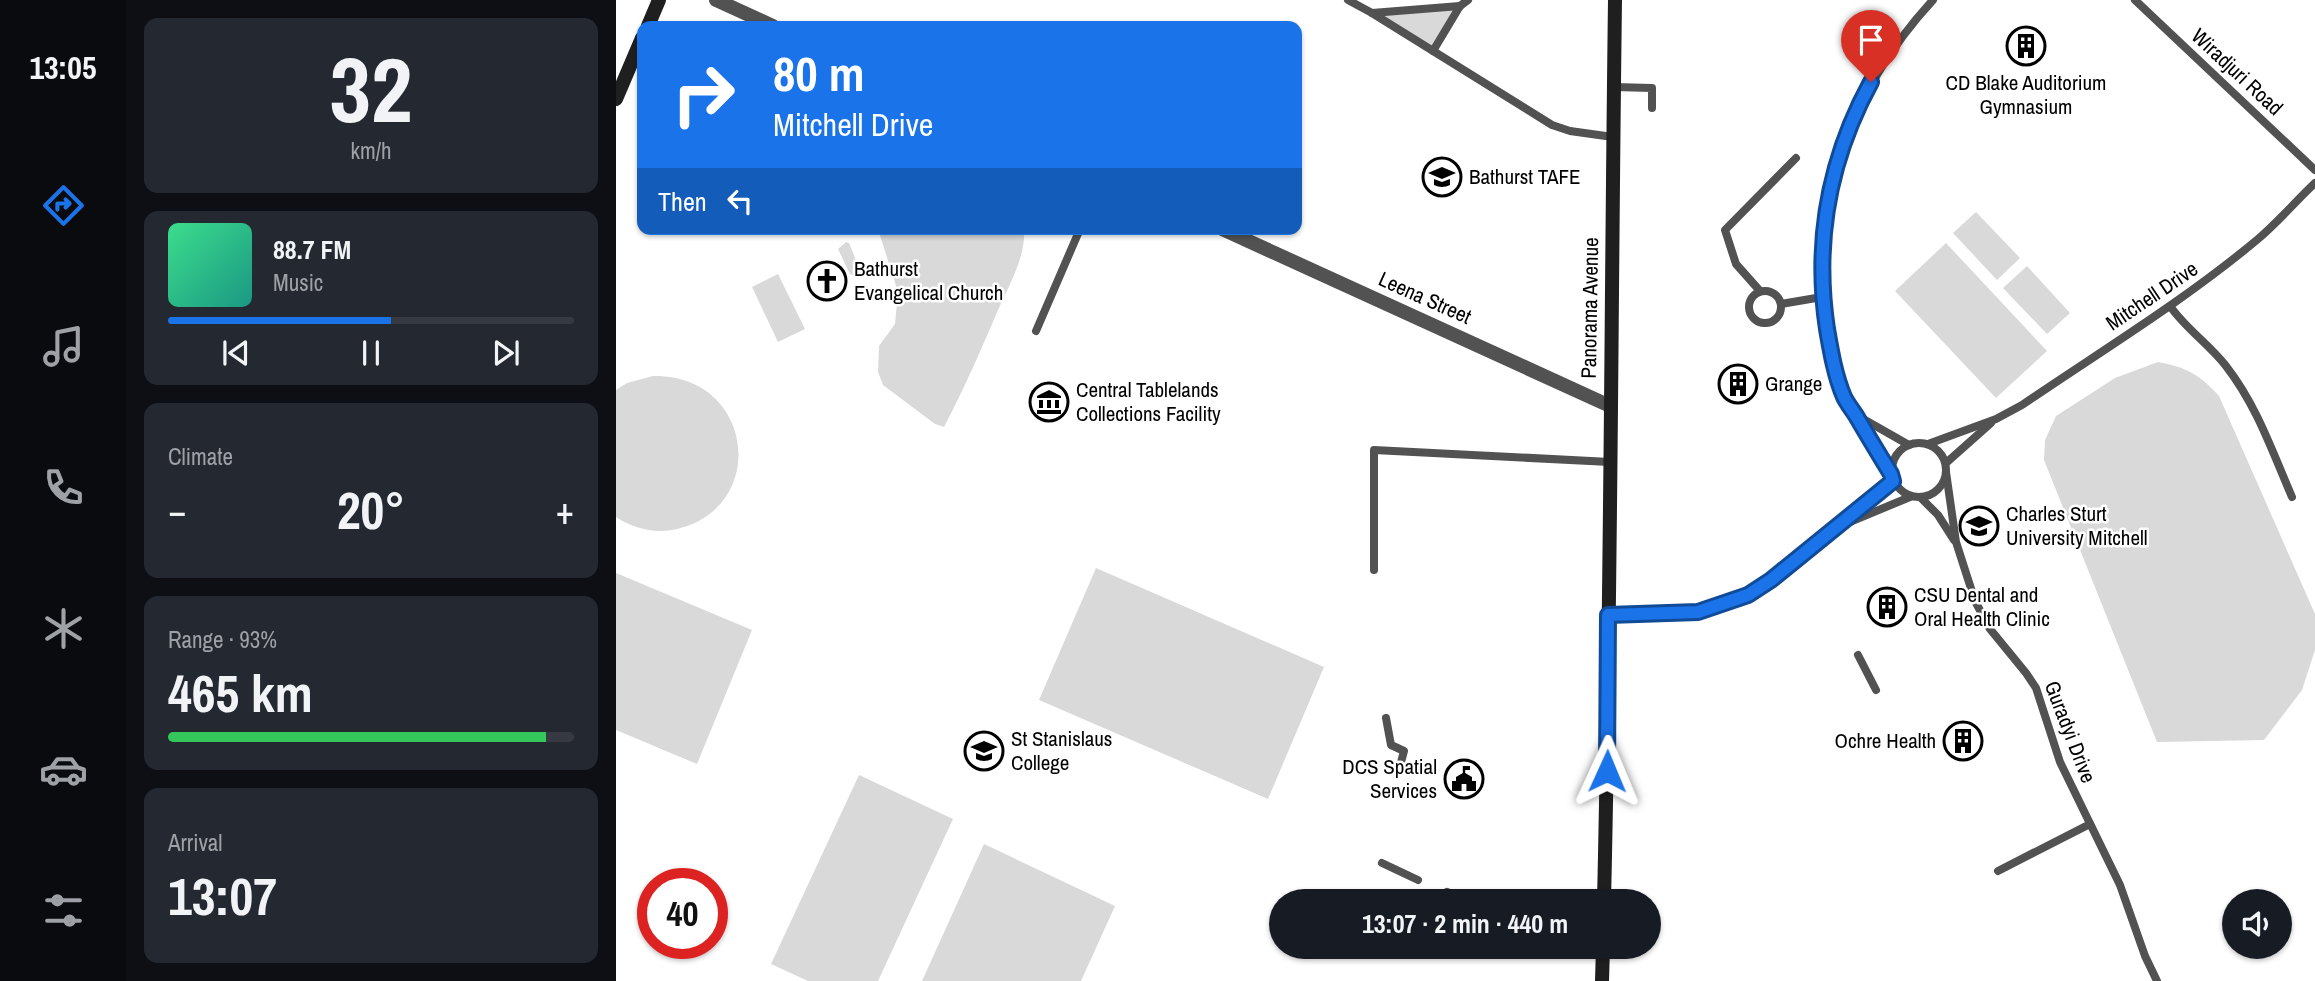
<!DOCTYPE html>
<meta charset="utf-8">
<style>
:root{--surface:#171b24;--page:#242831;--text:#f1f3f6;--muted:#9ea1a6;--line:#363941;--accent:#1a73e8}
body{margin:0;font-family:"Archivo Narrow",sans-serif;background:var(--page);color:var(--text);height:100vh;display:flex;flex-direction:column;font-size:26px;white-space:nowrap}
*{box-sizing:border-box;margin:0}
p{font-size:23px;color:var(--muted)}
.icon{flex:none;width:38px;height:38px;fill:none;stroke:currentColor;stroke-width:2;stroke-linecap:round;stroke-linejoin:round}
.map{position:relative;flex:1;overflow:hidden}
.sheet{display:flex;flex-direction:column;gap:18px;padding:18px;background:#0d0f14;width:490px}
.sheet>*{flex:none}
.top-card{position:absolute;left:21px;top:21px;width:665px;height:214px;border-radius:14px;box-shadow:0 2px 5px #0004;background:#1a73e8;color:#fff;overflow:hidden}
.tools{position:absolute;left:1606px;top:889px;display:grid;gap:14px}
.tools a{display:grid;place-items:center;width:70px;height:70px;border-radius:50%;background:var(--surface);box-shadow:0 2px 5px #0004;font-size:35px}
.speed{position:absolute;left:21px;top:868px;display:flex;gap:14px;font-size:35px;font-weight:700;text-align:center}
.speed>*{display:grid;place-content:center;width:91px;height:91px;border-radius:50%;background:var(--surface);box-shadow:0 2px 5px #0004;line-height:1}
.speed .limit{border:10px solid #d22;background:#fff;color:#111}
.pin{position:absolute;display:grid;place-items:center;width:60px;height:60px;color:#fff;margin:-72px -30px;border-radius:50% 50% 50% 0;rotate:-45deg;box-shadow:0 0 7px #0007}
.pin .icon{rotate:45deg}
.me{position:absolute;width:77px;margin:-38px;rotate:1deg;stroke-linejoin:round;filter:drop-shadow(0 0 5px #0008)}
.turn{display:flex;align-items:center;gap:24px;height:147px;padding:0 21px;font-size:32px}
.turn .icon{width:91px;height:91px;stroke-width:2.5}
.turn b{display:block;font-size:49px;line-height:60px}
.then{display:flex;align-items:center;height:66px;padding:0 21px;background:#0003;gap:14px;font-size:26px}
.big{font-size:52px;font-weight:700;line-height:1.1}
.sheet .tile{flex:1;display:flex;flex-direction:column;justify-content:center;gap:10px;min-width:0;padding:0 24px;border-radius:14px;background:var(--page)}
.sheet .dial{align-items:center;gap:0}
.dial b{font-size:91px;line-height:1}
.song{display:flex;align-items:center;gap:21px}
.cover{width:84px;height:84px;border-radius:10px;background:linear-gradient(135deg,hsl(150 70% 55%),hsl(170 70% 35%))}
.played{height:7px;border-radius:4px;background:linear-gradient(90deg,var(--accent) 55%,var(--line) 55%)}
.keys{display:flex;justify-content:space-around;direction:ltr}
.heat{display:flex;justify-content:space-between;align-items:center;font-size:38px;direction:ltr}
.charge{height:10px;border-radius:5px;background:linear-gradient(90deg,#34c759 93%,var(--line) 0)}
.trip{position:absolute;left:653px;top:889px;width:392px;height:70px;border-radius:35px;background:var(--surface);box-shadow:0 2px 5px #0004;font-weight:700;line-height:70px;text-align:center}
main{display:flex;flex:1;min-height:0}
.dock{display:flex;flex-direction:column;width:126px;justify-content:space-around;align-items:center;background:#090b0e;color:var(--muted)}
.dock .icon{width:49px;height:49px}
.dock .selected{color:var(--accent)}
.dock b{font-size:32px;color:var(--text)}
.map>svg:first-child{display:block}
.green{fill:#d9d9d9}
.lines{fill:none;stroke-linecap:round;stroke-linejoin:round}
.lane{stroke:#525252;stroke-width:8}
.street{stroke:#525252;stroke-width:14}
.secondary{stroke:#1f1f1f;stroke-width:14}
.route-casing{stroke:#114b97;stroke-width:18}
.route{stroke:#1a73e8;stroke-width:12}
.labels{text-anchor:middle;stroke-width:5;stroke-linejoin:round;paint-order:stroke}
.street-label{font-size:21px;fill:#000;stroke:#fff}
.poi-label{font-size:21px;fill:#000;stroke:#fff;text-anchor:start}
</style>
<main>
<nav class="dock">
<b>13:05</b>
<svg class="icon selected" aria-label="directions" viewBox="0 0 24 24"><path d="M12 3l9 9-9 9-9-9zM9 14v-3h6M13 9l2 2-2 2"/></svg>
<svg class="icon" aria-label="music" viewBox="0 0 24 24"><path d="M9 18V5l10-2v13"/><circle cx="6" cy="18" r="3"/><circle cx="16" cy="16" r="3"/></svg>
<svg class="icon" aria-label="phone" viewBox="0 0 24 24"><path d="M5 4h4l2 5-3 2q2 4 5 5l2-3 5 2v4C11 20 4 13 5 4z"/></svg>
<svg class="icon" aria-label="climate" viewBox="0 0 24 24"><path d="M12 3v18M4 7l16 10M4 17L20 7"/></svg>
<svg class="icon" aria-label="car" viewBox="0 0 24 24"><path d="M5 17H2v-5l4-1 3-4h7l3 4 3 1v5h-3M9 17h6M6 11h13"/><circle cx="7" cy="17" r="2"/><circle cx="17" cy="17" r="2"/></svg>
<svg class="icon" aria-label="filters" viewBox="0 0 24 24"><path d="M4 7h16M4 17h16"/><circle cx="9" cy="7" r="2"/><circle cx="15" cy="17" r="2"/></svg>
</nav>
<section class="sheet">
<div class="tile dial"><b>32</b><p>km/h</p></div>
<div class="tile">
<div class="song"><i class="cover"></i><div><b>88.7 FM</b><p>Music</p></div></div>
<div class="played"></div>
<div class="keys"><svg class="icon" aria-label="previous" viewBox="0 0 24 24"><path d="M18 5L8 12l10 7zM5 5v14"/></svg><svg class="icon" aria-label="pause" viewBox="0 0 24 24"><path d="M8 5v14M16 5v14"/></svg><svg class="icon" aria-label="next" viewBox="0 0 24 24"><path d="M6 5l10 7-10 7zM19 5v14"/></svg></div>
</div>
<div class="tile"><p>Climate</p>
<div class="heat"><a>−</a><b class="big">20°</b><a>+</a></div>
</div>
<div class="tile"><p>Range · 93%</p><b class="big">465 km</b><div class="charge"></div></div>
<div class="tile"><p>Arrival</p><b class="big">13:07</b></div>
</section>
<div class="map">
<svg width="1699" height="981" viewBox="0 0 1699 981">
<rect width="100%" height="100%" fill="#fff"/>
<g class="green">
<path d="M844,6l-27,45 -61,-38z"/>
<path d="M1360,212l44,46 -23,22 -44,-47z"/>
<path d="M262,229h146c2,28 -15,56 -26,81 -17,40 -34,79 -54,117l-9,-3 -52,-39 -5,-13 1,-26 16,-22 3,-32z"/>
<path d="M230,242l3,1 11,27 -7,5 -3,-1 -12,-25z"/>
<path d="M1330,243l101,108 -51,47 -101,-107z"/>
<path d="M1411,266l43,47 -23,21 -44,-46z"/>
<path d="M162,274l27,55 -27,13 -26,-55z"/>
<path d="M1542,362c28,5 42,13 61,34l96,218v36l-13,40 -38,50 -107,2 -113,-282 1,-20 11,-24 59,-38z"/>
<path d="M37,376c101,-2 117,131 24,153 -21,5 -43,0 -61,-12v-127l11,-7z"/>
<path d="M480,568l228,99 -56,132 -229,-99z"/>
<path d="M0,573l136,57 -55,134 -81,-34z"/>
<path d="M243,775l94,44 -75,162h-70l-37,-17z"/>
<path d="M368,844l131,62 -34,75h-159z"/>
</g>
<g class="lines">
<g class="lane">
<path d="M732,0l24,13 180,112 18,6 43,6"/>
<path d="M1519,0l180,170"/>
<path d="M756,13l88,-7"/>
<path d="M817,51l27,-45 8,-6"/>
<path d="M998,87l38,1v20"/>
<circle cx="1149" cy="307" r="16"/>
<path d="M1144,291l-24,-27 -11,-34 71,-72"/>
<path d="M1165,304l41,-7"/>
<path d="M1554,306c16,23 39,38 56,60 31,40 46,85 66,131"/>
<path d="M420,331l44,-102"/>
<path d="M1242,416l51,29"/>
<circle cx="1303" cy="470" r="27"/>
<path d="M1312,444l68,-25 26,-14c79,-54 162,-104 236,-166 20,-17 38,-38 57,-56"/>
<path d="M1330,463l45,-40"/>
<path d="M1330,472l10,70 19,59 15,28 36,44 10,15 24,74 60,123 25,71 12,25"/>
<path d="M1275,474c-11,-18 -22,-36 -33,-54 -5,-10 -12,-18 -16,-28 -8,-21 -12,-44 -15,-67 -19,-121 24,-236 106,-325"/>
<path d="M1305,498l17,17 16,25"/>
<path d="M1229,524l65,-27"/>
<path d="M758,570v-120l236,12"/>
<path d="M992,616l90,-4 50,-17 23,-14 122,-100"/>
<path d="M1242,655l18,35"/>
<path d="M770,718l5,27 13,6 -4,15"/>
<path d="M766,863l36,17"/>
<path d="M1382,871l92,-47"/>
<path d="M831,892l20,9"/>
<path d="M927,901l6,-6 55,5"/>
</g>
<g class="street">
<path d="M100,0l57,26"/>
<path d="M606,229l388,177"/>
</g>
<g class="secondary">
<path d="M32,26l11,-26"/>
<path d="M0,99l26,-61"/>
<path d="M988,901c7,-300 7,-601 11,-901"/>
<path d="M986,981l1,-34"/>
</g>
</g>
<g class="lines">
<defs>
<path id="route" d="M991,771l1,-156 90,-3 50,-17 23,-15 122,-99 -2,-7c-11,-18 -22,-36 -33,-55 -4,-7 -10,-14 -14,-22 -9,-21 -13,-45 -17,-68 -13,-86 2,-170 44,-247"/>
</defs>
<use href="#route" class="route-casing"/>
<use href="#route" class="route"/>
</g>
<defs>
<symbol id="building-ring" viewBox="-11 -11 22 22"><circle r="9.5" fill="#fff" stroke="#000" stroke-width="1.5"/><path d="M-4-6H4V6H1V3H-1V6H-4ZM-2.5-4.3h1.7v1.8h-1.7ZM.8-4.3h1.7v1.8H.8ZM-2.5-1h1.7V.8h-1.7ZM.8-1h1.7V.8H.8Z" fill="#000"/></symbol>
<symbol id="university-ring" viewBox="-11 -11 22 22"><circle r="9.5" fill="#fff" stroke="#000" stroke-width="1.5"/><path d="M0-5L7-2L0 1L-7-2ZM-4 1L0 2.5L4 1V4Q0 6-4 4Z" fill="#000"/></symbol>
<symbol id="church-ring" viewBox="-11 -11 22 22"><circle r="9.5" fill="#fff" stroke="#000" stroke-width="1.5"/><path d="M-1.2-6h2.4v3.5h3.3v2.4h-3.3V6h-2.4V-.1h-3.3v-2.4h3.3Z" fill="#000"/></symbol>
<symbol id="museum-ring" viewBox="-11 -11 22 22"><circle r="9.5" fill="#fff" stroke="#000" stroke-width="1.5"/><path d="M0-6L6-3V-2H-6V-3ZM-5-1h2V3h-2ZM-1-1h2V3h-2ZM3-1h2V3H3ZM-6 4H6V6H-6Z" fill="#000"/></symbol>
<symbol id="school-ring" viewBox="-11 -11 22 22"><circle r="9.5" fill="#fff" stroke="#000" stroke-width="1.5"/><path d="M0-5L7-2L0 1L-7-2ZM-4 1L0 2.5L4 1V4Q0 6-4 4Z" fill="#000"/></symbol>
<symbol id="civic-ring" viewBox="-11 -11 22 22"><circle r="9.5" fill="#fff" stroke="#000" stroke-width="1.5"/><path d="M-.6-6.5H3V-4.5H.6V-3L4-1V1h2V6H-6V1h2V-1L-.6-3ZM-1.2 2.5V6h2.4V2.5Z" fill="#000"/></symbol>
</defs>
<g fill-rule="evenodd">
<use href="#building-ring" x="1388" y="24" width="44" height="44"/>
<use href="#university-ring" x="804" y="155" width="44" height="44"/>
<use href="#church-ring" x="189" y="259" width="44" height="44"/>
<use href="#building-ring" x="1100" y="362" width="44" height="44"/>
<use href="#museum-ring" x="411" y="380" width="44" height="44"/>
<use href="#university-ring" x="1341" y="504" width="44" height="44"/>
<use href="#building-ring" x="1249" y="585" width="44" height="44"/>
<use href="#building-ring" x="1325" y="719" width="44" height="44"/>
<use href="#school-ring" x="346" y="729" width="44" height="44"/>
<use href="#civic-ring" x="826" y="757" width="44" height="44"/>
</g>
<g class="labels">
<g class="street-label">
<text transform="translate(1621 72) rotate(43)" y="7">Wiradjuri Road</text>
<text transform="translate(1536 296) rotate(-34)" y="7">Mitchell Drive</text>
<text transform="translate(809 298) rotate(24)" y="7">Leena Street</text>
<text transform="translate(974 308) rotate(-89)" y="7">Panorama Avenue</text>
<text transform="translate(1454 732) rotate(69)" y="7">Guradyi Drive</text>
</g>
<g class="poi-label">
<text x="1410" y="90" text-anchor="middle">CD Blake Auditorium<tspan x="1410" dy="24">Gymnasium</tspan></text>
<text x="853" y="184">Bathurst TAFE</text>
<text x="238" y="276">Bathurst<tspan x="238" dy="24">Evangelical Church</tspan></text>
<text x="1149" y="391">Grange</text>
<text x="460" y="397">Central Tablelands<tspan x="460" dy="24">Collections Facility</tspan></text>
<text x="1390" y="521">Charles Sturt<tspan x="1390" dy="24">University Mitchell</tspan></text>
<text x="1298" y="602">CSU Dental and<tspan x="1298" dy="24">Oral Health Clinic</tspan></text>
<text x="395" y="746">St Stanislaus<tspan x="395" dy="24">College</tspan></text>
<text x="1320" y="748" text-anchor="end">Ochre Health</text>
<text x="821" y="774" text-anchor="end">DCS Spatial<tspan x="821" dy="24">Services</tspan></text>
</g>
</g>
</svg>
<div class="tools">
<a><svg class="icon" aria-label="sound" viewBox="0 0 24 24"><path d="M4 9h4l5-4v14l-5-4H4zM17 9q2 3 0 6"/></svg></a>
</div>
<div class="speed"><div class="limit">40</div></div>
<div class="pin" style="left:1255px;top:82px;background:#d93025"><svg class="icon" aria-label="arrive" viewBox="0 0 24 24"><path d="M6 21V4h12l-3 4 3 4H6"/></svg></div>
<svg class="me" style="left:991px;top:771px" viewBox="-20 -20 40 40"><path d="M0-17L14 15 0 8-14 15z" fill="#1a73e8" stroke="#fff" stroke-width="4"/></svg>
<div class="trip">13:07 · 2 min · 440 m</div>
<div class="top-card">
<div class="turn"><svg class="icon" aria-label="right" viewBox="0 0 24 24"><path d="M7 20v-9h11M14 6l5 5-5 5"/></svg><div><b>80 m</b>Mitchell Drive</div></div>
<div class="then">Then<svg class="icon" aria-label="left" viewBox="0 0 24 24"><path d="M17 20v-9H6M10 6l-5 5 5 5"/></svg></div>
</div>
</div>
</main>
